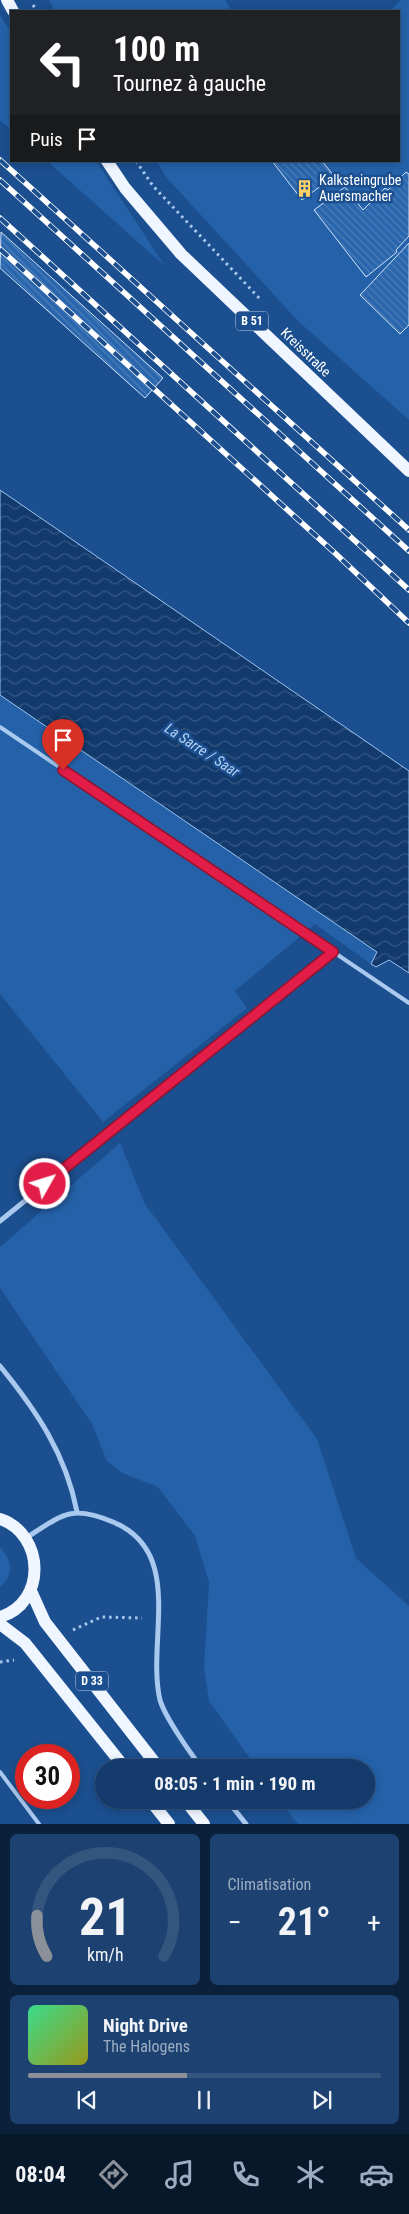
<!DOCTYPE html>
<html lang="fr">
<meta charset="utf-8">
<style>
:root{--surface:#143b6b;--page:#1d4271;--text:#f1f3f6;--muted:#9dadc1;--line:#33557e;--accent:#8c9099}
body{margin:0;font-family:"Roboto Condensed",sans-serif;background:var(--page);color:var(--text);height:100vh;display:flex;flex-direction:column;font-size:19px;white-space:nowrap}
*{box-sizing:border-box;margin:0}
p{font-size:16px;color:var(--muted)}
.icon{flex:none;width:28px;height:28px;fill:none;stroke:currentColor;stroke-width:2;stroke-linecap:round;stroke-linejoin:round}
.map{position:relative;height:1824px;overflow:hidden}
.side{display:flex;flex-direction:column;gap:10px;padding:10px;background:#0b203b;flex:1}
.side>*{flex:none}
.top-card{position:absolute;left:10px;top:10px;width:390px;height:152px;border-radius:0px;box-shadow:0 2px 8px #0003,0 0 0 1px var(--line);background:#202124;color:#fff;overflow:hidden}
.speed{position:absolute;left:15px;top:1744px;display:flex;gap:10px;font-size:25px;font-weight:700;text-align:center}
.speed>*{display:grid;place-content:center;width:65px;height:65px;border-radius:50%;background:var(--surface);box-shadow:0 2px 8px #0003,0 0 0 1px var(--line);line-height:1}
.speed .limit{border:8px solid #d22;background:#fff;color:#111}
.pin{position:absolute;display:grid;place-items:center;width:42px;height:42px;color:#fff;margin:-51px -21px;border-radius:50% 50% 50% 0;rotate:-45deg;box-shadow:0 0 5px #0007}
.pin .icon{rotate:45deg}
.me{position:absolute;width:55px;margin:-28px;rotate:51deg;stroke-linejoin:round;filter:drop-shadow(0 0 4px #0008)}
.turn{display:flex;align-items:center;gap:18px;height:105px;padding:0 20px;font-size:22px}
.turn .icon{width:65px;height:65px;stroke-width:2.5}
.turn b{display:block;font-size:35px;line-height:42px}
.then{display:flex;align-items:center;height:48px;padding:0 20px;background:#0003;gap:10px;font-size:19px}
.big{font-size:38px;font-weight:700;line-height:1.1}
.side .widget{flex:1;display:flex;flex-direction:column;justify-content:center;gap:8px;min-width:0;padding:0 18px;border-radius:8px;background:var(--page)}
.side .dial{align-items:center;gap:0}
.dial svg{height:130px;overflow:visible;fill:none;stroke:var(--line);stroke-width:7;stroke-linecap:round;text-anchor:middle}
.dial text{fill:var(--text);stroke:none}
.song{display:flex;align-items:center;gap:15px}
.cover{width:60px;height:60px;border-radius:8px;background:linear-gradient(135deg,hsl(150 70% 55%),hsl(60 70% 35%))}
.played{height:5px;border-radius:2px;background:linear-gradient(90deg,var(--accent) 45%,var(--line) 45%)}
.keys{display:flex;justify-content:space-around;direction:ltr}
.heat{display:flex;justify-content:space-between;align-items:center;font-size:28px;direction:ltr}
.side .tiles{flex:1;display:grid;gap:10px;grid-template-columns:1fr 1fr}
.widget:last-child{grid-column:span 2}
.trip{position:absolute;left:95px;top:1759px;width:280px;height:50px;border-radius:25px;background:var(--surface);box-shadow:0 2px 8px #0003,0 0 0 1px var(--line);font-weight:700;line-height:50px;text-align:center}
.menu{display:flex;height:80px;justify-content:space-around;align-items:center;background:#08182b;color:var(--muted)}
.menu .icon{width:35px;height:35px}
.menu .selected{color:var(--accent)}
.menu b{font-size:22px;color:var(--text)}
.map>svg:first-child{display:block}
.green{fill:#2461a8}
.water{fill:url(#water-waves);stroke:#9cc4f0}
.building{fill:url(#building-back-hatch);stroke:#cfe3fa}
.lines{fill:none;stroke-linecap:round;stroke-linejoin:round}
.path{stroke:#a9c9ee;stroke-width:3;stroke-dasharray:2.5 4;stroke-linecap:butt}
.service{stroke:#a9c9ee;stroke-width:4}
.minor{stroke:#a9c9ee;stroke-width:5}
.primary{stroke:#f0f6ff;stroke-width:12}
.rail-casing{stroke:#fff;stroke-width:5.5}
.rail{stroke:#1b4f8f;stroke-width:4;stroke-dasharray:11;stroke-linecap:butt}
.route-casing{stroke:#92132f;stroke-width:12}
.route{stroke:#e11d48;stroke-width:9}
.labels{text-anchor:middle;stroke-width:5;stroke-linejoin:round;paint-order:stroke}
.shield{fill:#1b4f8f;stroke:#bbcadd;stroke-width:1}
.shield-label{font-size:12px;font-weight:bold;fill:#fff}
.poi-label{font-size:14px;fill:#fff;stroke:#1b4f8f;text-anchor:start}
.street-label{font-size:14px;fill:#fff;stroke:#1b4f8f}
.water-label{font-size:15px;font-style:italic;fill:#b5d3f5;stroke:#1b4f8f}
</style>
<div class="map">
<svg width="409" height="1824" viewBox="0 0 409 1824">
<defs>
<pattern id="water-waves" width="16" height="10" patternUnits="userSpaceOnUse" patternTransform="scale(1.25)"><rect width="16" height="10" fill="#123a6d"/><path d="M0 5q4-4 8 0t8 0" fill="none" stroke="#365883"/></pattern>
<pattern id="building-back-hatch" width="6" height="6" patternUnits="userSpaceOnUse" patternTransform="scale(1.25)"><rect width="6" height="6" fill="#2a66ad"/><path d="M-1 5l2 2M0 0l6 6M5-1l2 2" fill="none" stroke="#4a7db9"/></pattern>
</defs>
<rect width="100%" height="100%" fill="#1b4f8f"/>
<g class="green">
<path d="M49,0h176l7,11h-177z"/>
<path d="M401,0h8v420l-111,-99 -131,-143 -11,-17h243v-150h-9z"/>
<path d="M0,15l11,17v98l-11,-10z"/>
<path d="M47,161h49l69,105z"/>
<path d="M0,695l377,257 -6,12 -56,-40 -80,67 12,17 -144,114 -103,-128z"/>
<path d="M120,1143l25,61 172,235 39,119 53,48v218h-111l-19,-24h87v-32l-110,-1 -47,-66 -5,-33 5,-86 -14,-46 -37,-49 -36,-14 -15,-12 -15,-37 -92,-136v-41z"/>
<path d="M0,1547c12,12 14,29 0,40z"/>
</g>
<path class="water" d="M0,490l409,281v202l-20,-13 -13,7 -5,-3 6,-12 -377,-257z"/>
<g class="building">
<path d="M272,161h50l12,15 -32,24z"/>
<path d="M406,172l3,2v62l-13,14 1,2 -31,25 -52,-67 31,-23 18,23 22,-22 3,2z"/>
<path d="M1,232l162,146 -18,20 -145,-130z"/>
<path d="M409,243v82l-9,9 -40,-39z"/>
</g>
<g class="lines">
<g class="path">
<path d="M33,5l4,6"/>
<path d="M136,161l17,25 108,114"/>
<path d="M73,1630l28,-13 41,1"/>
<path d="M0,1662l14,-2"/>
</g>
<g class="service">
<path d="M0,727l409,276"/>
<path d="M0,1772l39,52"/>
</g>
<g class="minor">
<path d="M0,1221l333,-269"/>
<path d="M0,1366c36,44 66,88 77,146"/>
<path d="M26,1538c36,-23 45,-34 87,-16 73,30 33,119 47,178 5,17 30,53 42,68"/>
<path d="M227,1800l19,24"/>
</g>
<g class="primary">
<path d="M7,0l6,11"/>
<path d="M107,161l18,27 56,66 228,217"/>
<path d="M0,1519c45,15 47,84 0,98"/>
<path d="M31,1591l14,31 114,146"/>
<path d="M0,1624l25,19 100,125"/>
<path d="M150,1800l19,24"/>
<path d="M185,1800l19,24"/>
</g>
<defs>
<g id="rail">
<path d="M0,160l409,370"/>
<path d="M0,180l409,371"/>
<path d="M0,218l409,372"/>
<path d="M0,249l336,305 73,69"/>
</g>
</defs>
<use href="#rail" class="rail-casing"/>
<use href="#rail" class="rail"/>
</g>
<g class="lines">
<defs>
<path id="route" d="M45,1184l288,-232 -270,-182"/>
</defs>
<use href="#route" class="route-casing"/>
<use href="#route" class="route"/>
</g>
<defs>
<symbol id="building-bare" viewBox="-9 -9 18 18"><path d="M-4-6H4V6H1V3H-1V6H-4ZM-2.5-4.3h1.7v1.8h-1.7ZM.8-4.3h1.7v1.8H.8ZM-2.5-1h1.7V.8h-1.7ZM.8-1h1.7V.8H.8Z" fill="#ffd166" stroke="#1b4f8f" stroke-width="2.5" paint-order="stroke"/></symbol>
</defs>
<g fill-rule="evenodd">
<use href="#building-bare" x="292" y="176" width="25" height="25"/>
</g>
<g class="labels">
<g class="shield">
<rect x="236" y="311.5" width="32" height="19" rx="4"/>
<rect x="76" y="1671.5" width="32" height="19" rx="4"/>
</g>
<g class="shield-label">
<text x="252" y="325">B 51</text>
<text x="92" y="1685">D 33</text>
</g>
<g class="poi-label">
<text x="319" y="185">Kalksteingrube<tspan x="319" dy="16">Auersmacher</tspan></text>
</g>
<g class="street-label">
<text transform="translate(306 352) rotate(44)" y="5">Kreisstraße</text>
</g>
<g class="water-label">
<text transform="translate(202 750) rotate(33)" y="5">La Sarre / Saar</text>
</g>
</g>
</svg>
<div class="speed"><div class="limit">30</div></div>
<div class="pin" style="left:63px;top:770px;background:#d93025"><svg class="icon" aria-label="arrive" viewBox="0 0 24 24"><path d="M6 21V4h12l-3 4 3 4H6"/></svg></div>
<svg class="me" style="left:45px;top:1184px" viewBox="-20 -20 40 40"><circle r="17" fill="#e11d48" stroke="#fff" stroke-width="3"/><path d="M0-11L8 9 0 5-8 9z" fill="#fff"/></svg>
<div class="trip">08:05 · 1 min · 190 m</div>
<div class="top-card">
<div class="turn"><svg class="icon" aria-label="left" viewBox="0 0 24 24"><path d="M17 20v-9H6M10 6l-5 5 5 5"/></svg><div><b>100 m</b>Tournez à gauche</div></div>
<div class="then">Puis<svg class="icon" aria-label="arrive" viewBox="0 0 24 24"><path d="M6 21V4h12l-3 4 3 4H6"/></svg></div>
</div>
</div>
<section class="side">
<div class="tiles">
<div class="widget dial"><svg viewBox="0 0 100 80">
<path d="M14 69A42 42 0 1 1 86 69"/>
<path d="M14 69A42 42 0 0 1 8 44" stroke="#8c9099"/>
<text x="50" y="56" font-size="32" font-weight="700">21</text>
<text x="50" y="72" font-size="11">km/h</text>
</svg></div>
<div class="widget"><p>Climatisation</p>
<div class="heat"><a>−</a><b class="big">21°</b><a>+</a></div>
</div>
<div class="widget">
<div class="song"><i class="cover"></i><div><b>Night Drive</b><p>The Halogens</p></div></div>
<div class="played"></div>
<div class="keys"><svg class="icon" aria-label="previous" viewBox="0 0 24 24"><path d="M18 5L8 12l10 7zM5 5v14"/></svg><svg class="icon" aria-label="pause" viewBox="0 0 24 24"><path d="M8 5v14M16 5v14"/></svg><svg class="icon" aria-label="next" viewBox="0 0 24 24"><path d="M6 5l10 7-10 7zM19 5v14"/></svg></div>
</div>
</div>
</section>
<nav class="menu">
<b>08:04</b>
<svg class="icon selected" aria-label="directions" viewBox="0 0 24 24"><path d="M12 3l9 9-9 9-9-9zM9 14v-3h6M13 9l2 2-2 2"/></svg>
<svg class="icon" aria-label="music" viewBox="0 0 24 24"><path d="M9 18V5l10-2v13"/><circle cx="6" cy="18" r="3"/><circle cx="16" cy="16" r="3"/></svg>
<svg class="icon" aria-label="phone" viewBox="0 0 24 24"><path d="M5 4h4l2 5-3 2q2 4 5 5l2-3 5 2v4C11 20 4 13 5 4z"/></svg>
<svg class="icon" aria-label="climate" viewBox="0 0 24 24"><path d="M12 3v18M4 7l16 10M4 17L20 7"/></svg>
<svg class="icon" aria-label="car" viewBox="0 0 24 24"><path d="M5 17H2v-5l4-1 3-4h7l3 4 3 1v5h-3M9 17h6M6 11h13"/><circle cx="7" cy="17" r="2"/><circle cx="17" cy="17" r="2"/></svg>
</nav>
